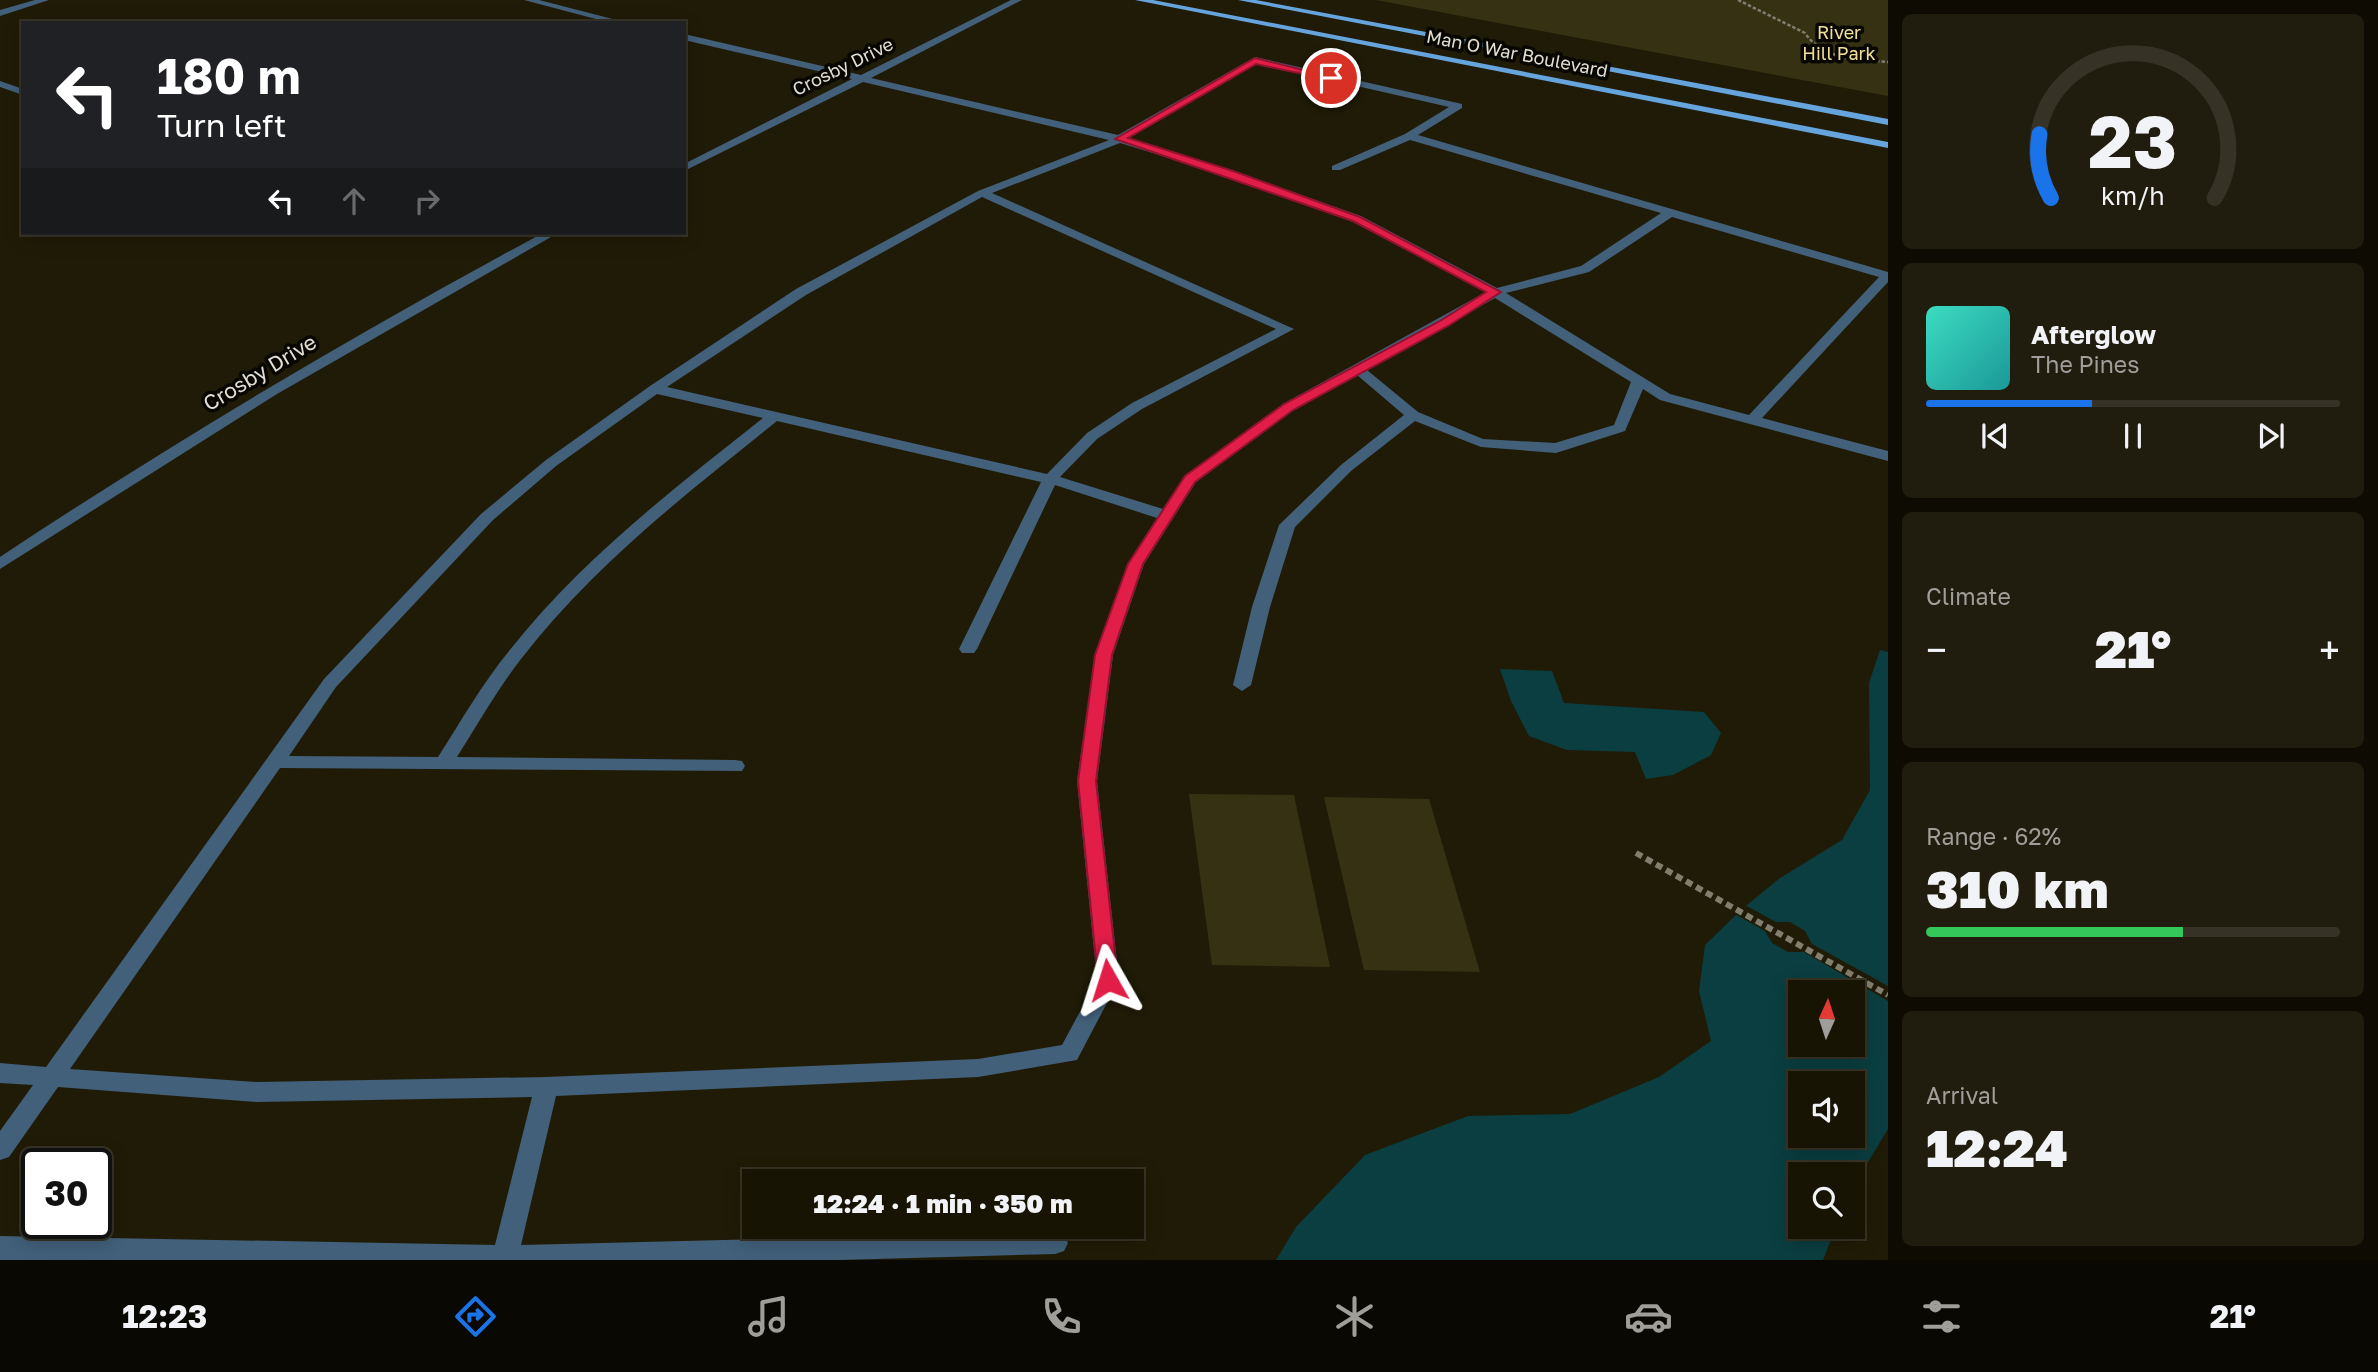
<!DOCTYPE html>
<meta charset="utf-8">
<style>
:root{--surface:#181404;--page:#211d0e;--text:#f1f3f6;--muted:#9f9e9a;--line:#363326;--accent:#1a73e8}
body{margin:0;font-family:"Golos Text",sans-serif;background:var(--page);color:var(--text);height:100vh;display:flex;flex-direction:column;font-size:26px;white-space:nowrap}
*{box-sizing:border-box;margin:0}
p{font-size:23px;color:var(--muted)}
.icon{flex:none;width:38px;height:38px;fill:none;stroke:currentColor;stroke-width:2;stroke-linecap:round;stroke-linejoin:round}
.map{position:relative;flex:1;overflow:hidden}
.drawer{display:flex;flex-direction:column;gap:14px;padding:14px;background:#0d0b02;width:490px}
.drawer>*{flex:none}
.guide{position:absolute;left:21px;top:21px;width:665px;height:214px;border-radius:0px;box-shadow:0 4px 18px #0003,0 0 0 2px var(--line);background:#202124;color:#fff;overflow:hidden}
.needle{width:46px;rotate:3deg}
.tools{position:absolute;left:1788px;top:980px;display:grid;gap:14px}
.tools a{display:grid;place-items:center;width:77px;height:77px;border-radius:0px;background:var(--surface);box-shadow:0 4px 18px #0003,0 0 0 2px var(--line);font-size:35px}
.speed{position:absolute;left:21px;top:1148px;display:flex;gap:14px;font-size:35px;font-weight:700;text-align:center}
.speed>*{display:grid;place-content:center;width:91px;height:91px;border-radius:50%;background:var(--surface);box-shadow:0 4px 18px #0003,0 0 0 2px var(--line);line-height:1}
.speed .limit{border:4px solid #111;border-radius:10px;background:#fff;color:#111}
.pin{position:absolute;display:grid;place-items:center;width:60px;height:60px;color:#fff;margin:-30px;border:4px solid #fff;border-radius:50%;box-shadow:0 2px 7px #0007}
.me{position:absolute;width:77px;margin:-38px;rotate:354deg;stroke-linejoin:round;filter:drop-shadow(0 0 5px #0008)}
.turn{display:flex;align-items:center;gap:24px;height:147px;padding:0 21px;font-size:32px}
.turn .icon{width:91px;height:91px;stroke-width:2.5}
.turn b{display:block;font-size:49px;line-height:60px}
.lanes{display:flex;align-items:center;height:66px;padding:0 21px;background:#0003;justify-content:center;gap:35px;direction:ltr}
.lanes .off{opacity:.35}
.big{font-size:52px;font-weight:800;line-height:1.1}
.drawer .card{flex:1;display:flex;flex-direction:column;justify-content:center;gap:10px;min-width:0;padding:0 24px;border-radius:10px;background:var(--page)}
.drawer .dial{align-items:center;gap:0}
.dial svg{height:182px;overflow:visible;fill:none;stroke:var(--line);stroke-width:7;stroke-linecap:round;text-anchor:middle}
.dial text{fill:var(--text);stroke:none}
.song{display:flex;align-items:center;gap:21px}
.cover{width:84px;height:84px;border-radius:10px;background:linear-gradient(135deg,hsl(170 70% 55%),hsl(180 70% 35%))}
.played{height:7px;border-radius:4px;background:linear-gradient(90deg,var(--accent) 40%,var(--line) 40%)}
.keys{display:flex;justify-content:space-around;direction:ltr}
.heat{display:flex;justify-content:space-between;align-items:center;font-size:38px;direction:ltr}
.charge{height:10px;border-radius:5px;background:linear-gradient(90deg,#34c759 62%,var(--line) 0)}
.trip{position:absolute;left:742px;top:1169px;width:402px;height:70px;border-radius:0px;background:var(--surface);box-shadow:0 4px 18px #0003,0 0 0 2px var(--line);font-weight:800;line-height:70px;text-align:center}
.tabs{display:flex;height:112px;justify-content:space-around;align-items:center;background:#0a0802;color:var(--muted)}
.tabs .icon{width:49px;height:49px}
.tabs .selected{color:var(--accent)}
.tabs b{font-size:32px;color:var(--text)}
main{display:flex;flex:1;min-height:0}
.map>svg:first-child{display:block}
.green{fill:#373113}
.water{fill:#0b3e40;fill-rule:evenodd}
.pier{fill:#201b06}
.lines{fill:none;stroke-linecap:round;stroke-linejoin:round}
.path-far1{stroke:#827e6d;stroke-width:2.5;stroke-dasharray:3.5 2;stroke-linecap:butt}
.path{stroke:#827e6d;stroke-width:6;stroke-dasharray:7 4.5;stroke-linecap:butt}
.minor{fill:#42607a;fill-rule:evenodd}
.major{fill:#65a4dc;fill-rule:evenodd}
.route{fill:#e11d48;stroke:#92132f;stroke-width:2}
.labels{text-anchor:middle;stroke-width:7;stroke-linejoin:round;paint-order:stroke}
.far-park-label{font-size:18px;fill:#f0e097;stroke:#080601}
.far-street-label{font-size:18px;fill:#e1dfd1;stroke:#080601}
.street-label{font-size:21px;fill:#e1dfd1;stroke:#080601}
</style>
<main>
<div class="map">
<svg width="1888" height="1260" viewBox="0 0 1888 1260">
<rect width="100%" height="100%" fill="#201b06"/>
<g class="green">
<path d="M1376,0h512v96z"/>
<path d="M1189,794l105,1 36,172 -118,-2z"/>
<path d="M1324,797l105,2 51,173 -116,-2z"/>
</g>
<g class="water">
<path d="M1880,650l8,2v477l-35,58v-13h-52v53h35l-13,33h-547l20,-33 69,-72 103,-39 102,-2 89,-37 52,-36 -12,-50 6,-46 37,-36 38,-31 62,-38 28,-50 -1,-107zM1801,992h52v53h-52zM1801,1083h52v53h-52z"/>
<path d="M1500,669l52,2 12,32 140,9 17,21 -10,22 -38,20 -27,4 -11,-27 -68,-2 -38,-14 -18,-35z"/>
</g>
<path class="pier" d="M1743,904l33,18h14l15,9 7,13 76,42v15l-84,-49h-16l-16,-9 -7,-12 -32,-18z"/>
<g class="lines">
<path class="path-far1" d="M1738,0l67,33c19,28 53,26 83,29"/>
<path class="path" d="M1636,853l252,142"/>
<g class="minor">
<path d="M35,0h14l-49,16v-6z"/>
<path d="M524,0h15l89,23h-17z"/>
<path d="M1011,0h11l-151,78 247,57 137,-78 207,47v4l-44,27 470,137v10l-126,136 126,33v10l-228,-61 -17,-11 -18,42 -69,22 -75,-6 -66,-26 -64,50 -56,56 -25,80 -19,78 -9,6 -9,-6 19,-78 27,-82 62,-60 63,-50 -47,-40 -64,35 -97,72 -52,82 -31,91 -16,126 22,199 -42,80 -99,17 -422,19 -35,149 534,-13 9,3 4,8 -4,8 -9,3 -215,6h-840v-24l495,9 37,-148 -275,5 -199,-15 -49,70 -9,3v-29l33,-46 -33,-2v-20l46,4 278,-388 157,-165 65,-54 104,-74 146,-97 182,-98 131,-51 -246,-58 -179,89v-7l168,-85 -168,-39v-6l177,41zM1256,63l193,44 -44,27 -73,32v4h8l70,-30 251,73 -80,53 -84,22 -136,-72 -128,-45 -104,-33zM1120,143l105,32 128,47 133,70 -203,112 -98,72 -22,33 -103,-32 37,-38 45,-30 152,-80 -302,-136zM982,197l294,132 -144,74 -45,30 -40,41 -380,-87 139,-92zM1672,217l207,60 -130,138 -79,-21 -164,-101 83,-21zM1495,298l136,84 -17,43 -59,18 -72,-4 -65,-27 -51,-42zM657,394l106,24c-90,71 -182,142 -254,233 -27,33 -48,70 -71,106l-149,-1 47,-69 157,-167 63,-54zM777,421l264,61 -82,167 3,4h12l3,-4 78,-164 102,33 -29,46 -33,91 -18,126 20,199 -35,65 -84,14 -432,18 -289,5 -187,-13 210,-301 462,3 3,-5 -3,-5 -7,-1 -278,-3c21,-33 40,-67 64,-98 72,-93 165,-165 256,-238z"/>
<path d="M0,81l23,8v6l-23,-8z"/>
<path d="M543,233h15l-281,161 -277,175v-12c176,-117 357,-224 543,-324z"/>
</g>
<g class="major">
<path d="M1135,0h18l735,142v6z"/>
<path d="M1238,0h18l632,119v6z"/>
</g>
</g>
<path class="route" d="M1255,58l81,20 -5,2 -75,-16 -128,74 105,33 127,46 141,75 -53,34 -155,84 -98,72 -52,82 -31,91 -16,126 22,199 -3,5h-14l-3,-5 -20,-199 17,-126 33,-91 57,-88 99,-72 156,-83 46,-29 -133,-71 -238,-82z"/>
<g class="labels">
<g class="far-park-label">
<text x="1839" y="39">River<tspan x="1839" dy="21">Hill Park</tspan></text>
</g>
<g class="far-street-label">
<text transform="translate(1517 54) rotate(11)" y="6">Man O War Boulevard</text>
<text transform="translate(843 67) rotate(-26)" y="6">Crosby Drive</text>
</g>
<g class="street-label">
<text transform="translate(260 373) rotate(-31)" y="7">Crosby Drive</text>
</g>
</g>
</svg>
<div class="tools">
<a><svg class="needle" viewBox="-14 -14 28 28"><path d="M0-13l5 13h-10z" fill="#e53935"/><path d="M0 13l5-13h-10z" fill="#9f9e9a"/></svg></a>
<a><svg class="icon" aria-label="sound" viewBox="0 0 24 24"><path d="M4 9h4l5-4v14l-5-4H4zM17 9q2 3 0 6"/></svg></a>
<a><svg class="icon" aria-label="search" viewBox="0 0 24 24"><circle cx="10" cy="10" r="6"/><path d="M15 15l6 6"/></svg></a>
</div>
<div class="speed"><div class="limit">30</div></div>
<div class="pin" style="left:1331px;top:78px;background:#d93025"><svg class="icon" aria-label="arrive" viewBox="0 0 24 24"><path d="M6 21V4h12l-3 4 3 4H6"/></svg></div>
<svg class="me" style="left:1108px;top:980px" viewBox="-20 -20 40 40"><path d="M0-17L14 15 0 8-14 15z" fill="#e11d48" stroke="#fff" stroke-width="4"/></svg>
<div class="trip">12:24 · 1 min · 350 m</div>
<div class="guide">
<div class="turn"><svg class="icon" aria-label="left" viewBox="0 0 24 24"><path d="M17 20v-9H6M10 6l-5 5 5 5"/></svg><div><b>180 m</b>Turn left</div></div>
<div class="lanes"><svg class="icon" aria-label="left" viewBox="0 0 24 24"><path d="M17 20v-9H6M10 6l-5 5 5 5"/></svg><svg class="icon off" aria-label="ahead" viewBox="0 0 24 24"><path d="M12 20V5M6 11l6-6 6 6"/></svg><svg class="icon off" aria-label="right" viewBox="0 0 24 24"><path d="M7 20v-9h11M14 6l5 5-5 5"/></svg></div>
</div>
</div>
<section class="drawer">
<div class="card dial"><svg viewBox="0 0 100 80">
<path d="M14 69A42 42 0 1 1 86 69"/>
<path d="M14 69A42 42 0 0 1 9 41" stroke="#1a73e8"/>
<text x="50" y="56" font-size="32" font-weight="700">23</text>
<text x="50" y="72" font-size="11">km/h</text>
</svg></div>
<div class="card">
<div class="song"><i class="cover"></i><div><b>Afterglow</b><p>The Pines</p></div></div>
<div class="played"></div>
<div class="keys"><svg class="icon" aria-label="previous" viewBox="0 0 24 24"><path d="M18 5L8 12l10 7zM5 5v14"/></svg><svg class="icon" aria-label="pause" viewBox="0 0 24 24"><path d="M8 5v14M16 5v14"/></svg><svg class="icon" aria-label="next" viewBox="0 0 24 24"><path d="M6 5l10 7-10 7zM19 5v14"/></svg></div>
</div>
<div class="card"><p>Climate</p>
<div class="heat"><a>−</a><b class="big">21°</b><a>+</a></div>
</div>
<div class="card"><p>Range · 62%</p><b class="big">310 km</b><div class="charge"></div></div>
<div class="card"><p>Arrival</p><b class="big">12:24</b></div>
</section>
</main>
<nav class="tabs">
<b>12:23</b>
<svg class="icon selected" aria-label="directions" viewBox="0 0 24 24"><path d="M12 3l9 9-9 9-9-9zM9 14v-3h6M13 9l2 2-2 2"/></svg>
<svg class="icon" aria-label="music" viewBox="0 0 24 24"><path d="M9 18V5l10-2v13"/><circle cx="6" cy="18" r="3"/><circle cx="16" cy="16" r="3"/></svg>
<svg class="icon" aria-label="phone" viewBox="0 0 24 24"><path d="M5 4h4l2 5-3 2q2 4 5 5l2-3 5 2v4C11 20 4 13 5 4z"/></svg>
<svg class="icon" aria-label="climate" viewBox="0 0 24 24"><path d="M12 3v18M4 7l16 10M4 17L20 7"/></svg>
<svg class="icon" aria-label="car" viewBox="0 0 24 24"><path d="M5 17H2v-5l4-1 3-4h7l3 4 3 1v5h-3M9 17h6M6 11h13"/><circle cx="7" cy="17" r="2"/><circle cx="17" cy="17" r="2"/></svg>
<svg class="icon" aria-label="filters" viewBox="0 0 24 24"><path d="M4 7h16M4 17h16"/><circle cx="9" cy="7" r="2"/><circle cx="15" cy="17" r="2"/></svg>
<b>21°</b>
</nav>
